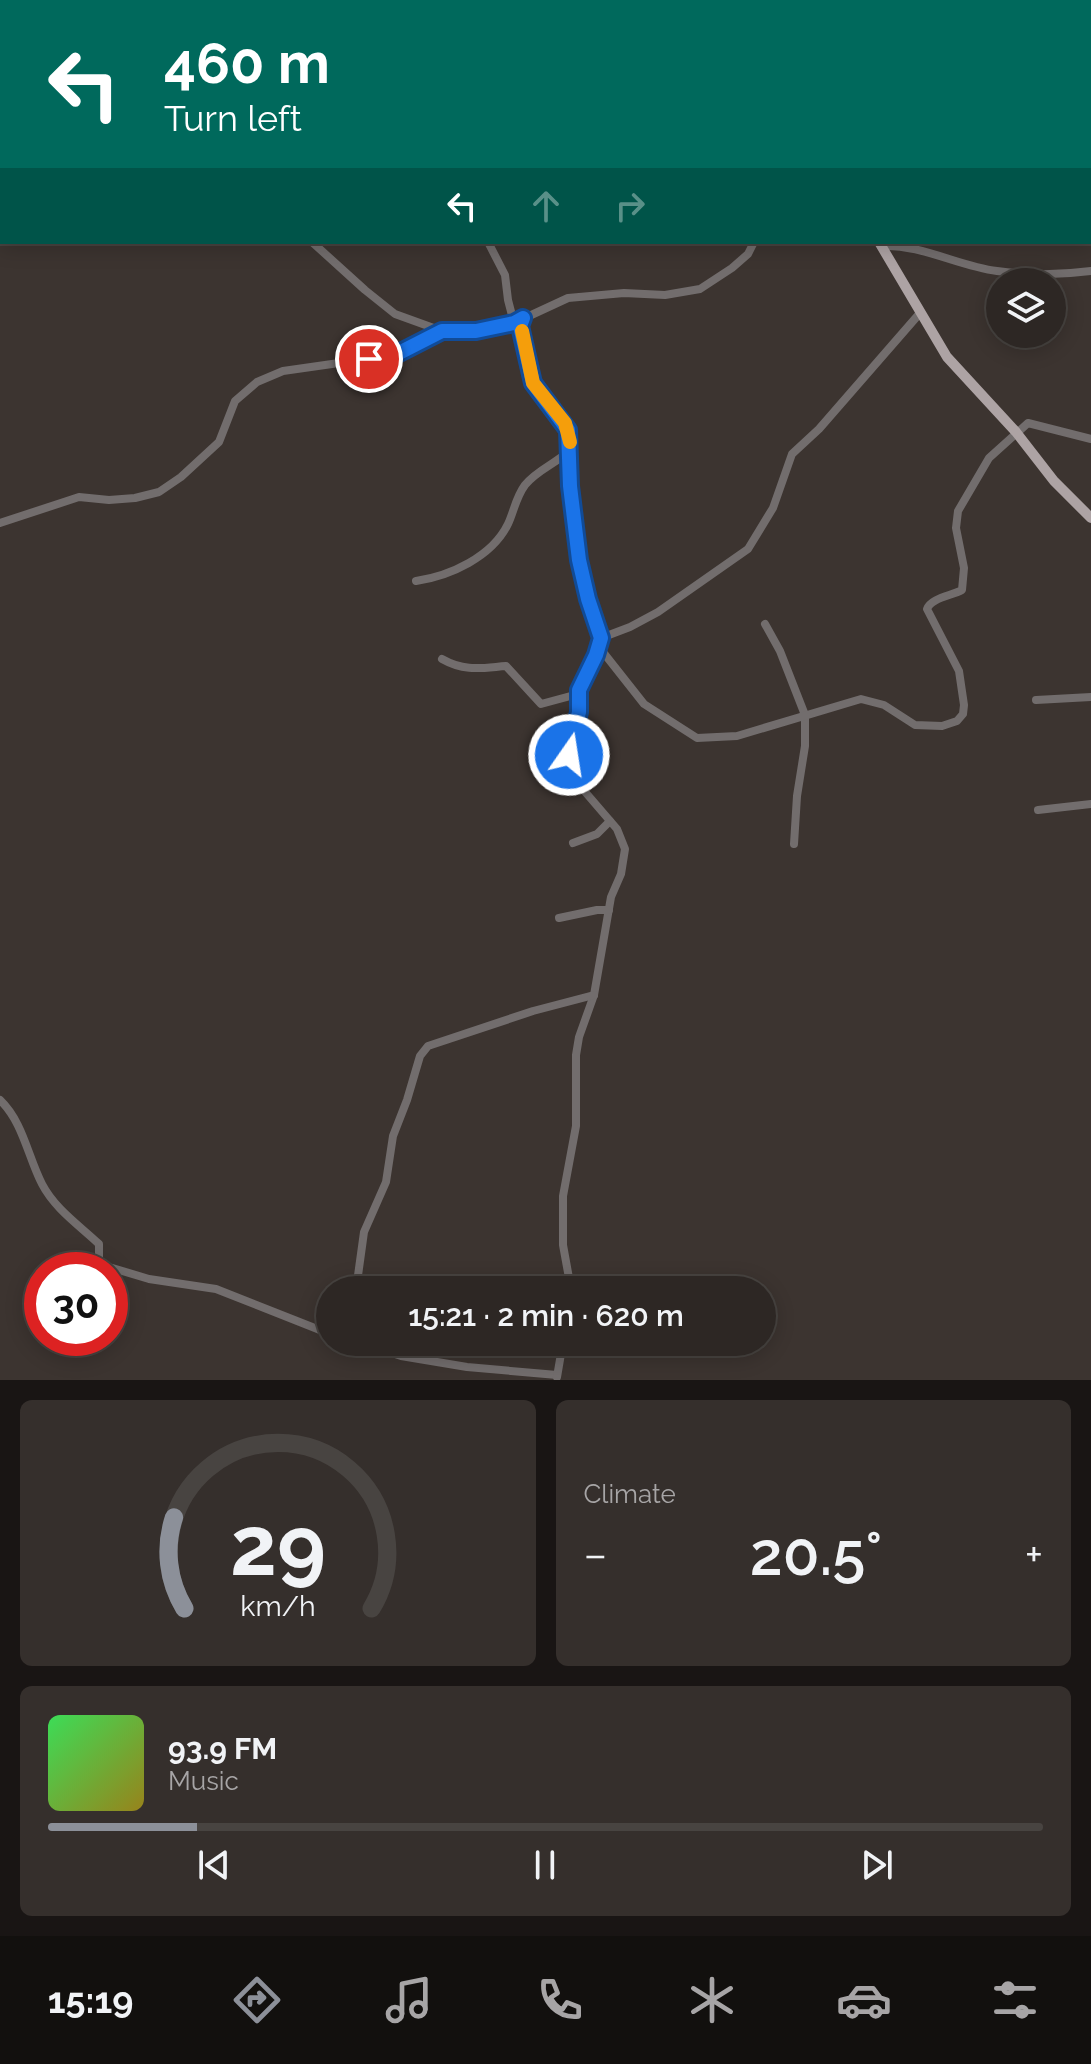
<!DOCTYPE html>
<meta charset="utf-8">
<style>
:root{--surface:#2d2724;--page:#352f2c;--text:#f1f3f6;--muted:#a7a5a6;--line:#484441;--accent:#8c9099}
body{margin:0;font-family:Raleway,sans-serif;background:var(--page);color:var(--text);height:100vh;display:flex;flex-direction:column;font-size:30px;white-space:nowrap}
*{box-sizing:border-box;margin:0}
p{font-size:26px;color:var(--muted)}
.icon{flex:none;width:44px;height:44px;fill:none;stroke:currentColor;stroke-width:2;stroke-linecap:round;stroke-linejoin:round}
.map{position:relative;height:1380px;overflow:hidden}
.panel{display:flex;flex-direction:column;gap:20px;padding:20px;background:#191514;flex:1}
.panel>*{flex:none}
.banner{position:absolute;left:0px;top:0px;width:1092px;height:244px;box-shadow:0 4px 20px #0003,0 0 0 2px var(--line);background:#00695c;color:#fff;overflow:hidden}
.controls{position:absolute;left:986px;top:268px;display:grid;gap:16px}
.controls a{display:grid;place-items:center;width:80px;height:80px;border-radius:50%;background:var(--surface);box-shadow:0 4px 20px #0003,0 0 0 2px var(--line);font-size:40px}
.speed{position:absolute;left:24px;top:1252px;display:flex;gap:16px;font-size:40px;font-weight:700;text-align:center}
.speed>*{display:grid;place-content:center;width:104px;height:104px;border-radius:50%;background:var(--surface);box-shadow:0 4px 20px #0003,0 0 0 2px var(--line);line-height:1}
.speed .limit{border:12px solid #d22;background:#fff;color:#111}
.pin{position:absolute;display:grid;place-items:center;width:68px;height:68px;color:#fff;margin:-34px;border:4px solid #fff;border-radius:50%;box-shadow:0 2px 8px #0007}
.me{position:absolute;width:88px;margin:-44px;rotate:13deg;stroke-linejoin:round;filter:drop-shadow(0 0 6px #0008)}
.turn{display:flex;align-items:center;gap:28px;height:168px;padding:0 32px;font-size:36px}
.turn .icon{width:104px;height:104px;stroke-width:2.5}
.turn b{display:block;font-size:56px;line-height:68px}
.lanes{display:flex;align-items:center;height:76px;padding:0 32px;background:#0003;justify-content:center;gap:40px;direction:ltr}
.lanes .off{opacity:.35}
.big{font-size:60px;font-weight:600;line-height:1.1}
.panel .card{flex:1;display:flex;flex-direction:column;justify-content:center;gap:12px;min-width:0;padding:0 28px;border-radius:12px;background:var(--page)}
.panel .dial{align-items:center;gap:0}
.dial svg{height:208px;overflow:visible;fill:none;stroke:var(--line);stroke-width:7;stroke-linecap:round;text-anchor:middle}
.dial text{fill:var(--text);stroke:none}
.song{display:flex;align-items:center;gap:24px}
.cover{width:96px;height:96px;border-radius:12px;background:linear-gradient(135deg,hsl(130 70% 55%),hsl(50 70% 35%))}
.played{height:8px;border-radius:4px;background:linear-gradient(90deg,var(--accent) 15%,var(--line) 15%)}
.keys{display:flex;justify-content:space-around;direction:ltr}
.heat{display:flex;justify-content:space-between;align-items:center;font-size:44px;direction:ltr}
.panel .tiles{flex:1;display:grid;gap:20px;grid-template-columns:1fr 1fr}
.card:last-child{grid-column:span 2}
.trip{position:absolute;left:316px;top:1276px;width:460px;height:80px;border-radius:40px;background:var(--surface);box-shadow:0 4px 20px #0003,0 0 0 2px var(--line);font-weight:600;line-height:80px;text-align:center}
.tabs{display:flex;height:128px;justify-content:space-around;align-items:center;background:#12100e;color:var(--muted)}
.tabs .icon{width:56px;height:56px}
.tabs .active{color:var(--accent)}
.tabs b{font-size:36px;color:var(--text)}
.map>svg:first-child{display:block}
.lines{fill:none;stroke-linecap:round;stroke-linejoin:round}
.minor{stroke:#726d6d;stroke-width:8}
.major{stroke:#ada3a4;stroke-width:10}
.route-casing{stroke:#114b97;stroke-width:20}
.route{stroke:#1a73e8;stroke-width:14}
.slow{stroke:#f59e0b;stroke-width:14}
</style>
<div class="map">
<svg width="1091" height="1380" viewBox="0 0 1091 1380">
<rect width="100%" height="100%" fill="#3c3430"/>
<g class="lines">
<g class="minor">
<path d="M280,0v2"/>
<path d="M17,2l2,-2"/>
<path d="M526,2l3,-2"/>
<path d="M901,2l1,-2"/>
<path d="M1089,2l1,-2"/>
<path d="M1090,16l1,1"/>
<path d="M0,18l2,-2"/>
<path d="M0,52l2,1"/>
<path d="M1090,72l1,-1"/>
<path d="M1090,161l1,-1"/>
<path d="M0,199h2"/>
<path d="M312,242l53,48 30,24 47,17"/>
<path d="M488,242l17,33 3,25 6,23"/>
<path d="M881,246c40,-2 77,20 116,25 30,4 64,4 94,0"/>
<path d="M523,318l-3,8 13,57 28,35 7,12 2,56 9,74 9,39 13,39 -13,37 -9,15v22l-9,29v24l4,14 43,50 8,20 -4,25 -10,23 -17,98 -15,42 -3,18v71l-13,70v49l6,33 -1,12"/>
<path d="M0,523l79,-26 30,3 26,-2 24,-6 22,-15 38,-35 16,-41 22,-19 26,-11 112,-16 47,-24h34l38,-8 54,-25 56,-5 41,2 35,-6 32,-21 16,-14 6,-12"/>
<path d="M416,581c34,-5 76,-24 92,-57 6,-13 8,-27 17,-39 12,-15 30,-21 44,-34"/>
<path d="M765,624l15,27 25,64v31l-8,50 -3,48"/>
<path d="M601,638l29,-11 28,-15 90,-63 25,-41 19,-54 27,-25 101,-116"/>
<path d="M599,647l45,57 53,34 40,-2 124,-37 23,6 31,20 27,1 15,-5 6,-7 1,-9 -5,-34 -32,-62c4,-11 24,-13 35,-19l2,-22 -8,-40 2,-17 31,-53 39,-35 63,16"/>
<path d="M442,659c23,13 39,9 64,7l35,38 37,-10"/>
<path d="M1036,700l55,-3"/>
<path d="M1038,810l53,-6"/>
<path d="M573,843l24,-9 13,-13"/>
<path d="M559,918l38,-8h12"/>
<path d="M0,1100c23,22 28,57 42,84 13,25 37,41 57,60v20l50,15 67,10 114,45"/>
<path d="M356,1290l8,-58 22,-50 7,-46 14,-36 13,-44 8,-10 105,-35 61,-16"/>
<path d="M359,1342l42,14 66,11 90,8"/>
<path d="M557,1377l6,-35"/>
</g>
<g class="major">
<path d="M795,0l1,2"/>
<path d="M879,242l68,115 69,75 38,49 37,37"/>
</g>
</g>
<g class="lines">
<defs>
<path id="route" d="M369,359l26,-4 47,-24h34l38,-8 9,-5 -3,8 13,57 35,47 2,56 9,74 9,39 13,39 -5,17 -17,35v22l-10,43"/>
</defs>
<use href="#route" class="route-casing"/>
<use href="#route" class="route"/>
<path class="slow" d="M522,331l11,52 32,40 5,19"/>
</g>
</svg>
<div class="controls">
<a><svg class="icon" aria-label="layers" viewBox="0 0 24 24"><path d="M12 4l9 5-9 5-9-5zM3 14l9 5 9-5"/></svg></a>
</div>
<div class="speed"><div class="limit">30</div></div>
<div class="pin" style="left:369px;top:359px;background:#d93025"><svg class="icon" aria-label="arrive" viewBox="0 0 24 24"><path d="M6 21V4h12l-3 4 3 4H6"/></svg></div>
<svg class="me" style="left:569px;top:755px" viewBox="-20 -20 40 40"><circle r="17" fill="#1a73e8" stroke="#fff" stroke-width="3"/><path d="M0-11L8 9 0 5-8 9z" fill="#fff"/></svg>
<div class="trip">15:21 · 2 min · 620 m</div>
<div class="banner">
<div class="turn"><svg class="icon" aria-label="left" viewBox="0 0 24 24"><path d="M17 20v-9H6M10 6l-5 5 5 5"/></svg><div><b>460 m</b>Turn left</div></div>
<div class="lanes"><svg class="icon" aria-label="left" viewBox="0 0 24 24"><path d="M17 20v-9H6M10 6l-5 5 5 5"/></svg><svg class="icon off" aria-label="ahead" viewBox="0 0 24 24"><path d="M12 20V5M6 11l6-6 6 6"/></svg><svg class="icon off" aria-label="right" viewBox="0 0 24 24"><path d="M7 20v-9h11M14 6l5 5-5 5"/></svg></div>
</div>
</div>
<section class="panel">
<div class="tiles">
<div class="card dial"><svg viewBox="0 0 100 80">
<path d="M14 69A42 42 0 1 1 86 69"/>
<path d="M14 69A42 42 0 0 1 10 34" stroke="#8c9099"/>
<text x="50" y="56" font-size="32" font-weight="700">29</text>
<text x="50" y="72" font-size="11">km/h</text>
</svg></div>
<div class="card"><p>Climate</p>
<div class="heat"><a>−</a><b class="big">20.5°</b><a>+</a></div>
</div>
<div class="card">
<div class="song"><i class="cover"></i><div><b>93.9 FM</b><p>Music</p></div></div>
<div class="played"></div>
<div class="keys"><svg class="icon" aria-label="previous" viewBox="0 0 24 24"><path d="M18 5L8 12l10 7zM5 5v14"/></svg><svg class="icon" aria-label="pause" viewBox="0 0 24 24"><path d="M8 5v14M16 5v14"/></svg><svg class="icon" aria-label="next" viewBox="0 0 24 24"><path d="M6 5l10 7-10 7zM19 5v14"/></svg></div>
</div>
</div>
</section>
<nav class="tabs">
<b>15:19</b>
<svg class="icon active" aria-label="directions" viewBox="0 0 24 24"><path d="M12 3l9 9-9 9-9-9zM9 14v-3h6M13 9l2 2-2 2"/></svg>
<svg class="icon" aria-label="music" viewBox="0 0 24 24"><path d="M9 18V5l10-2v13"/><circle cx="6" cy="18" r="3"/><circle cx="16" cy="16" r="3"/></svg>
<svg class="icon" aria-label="phone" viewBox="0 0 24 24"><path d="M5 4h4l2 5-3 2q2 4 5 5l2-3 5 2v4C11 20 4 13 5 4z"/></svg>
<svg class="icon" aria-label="climate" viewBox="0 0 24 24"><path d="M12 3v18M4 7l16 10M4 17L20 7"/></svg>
<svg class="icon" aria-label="car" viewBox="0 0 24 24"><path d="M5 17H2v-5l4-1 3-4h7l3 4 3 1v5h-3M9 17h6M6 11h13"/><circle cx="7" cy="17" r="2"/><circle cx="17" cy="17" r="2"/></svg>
<svg class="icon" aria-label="filters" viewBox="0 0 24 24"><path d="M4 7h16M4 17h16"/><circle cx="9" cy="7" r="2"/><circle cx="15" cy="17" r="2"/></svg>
</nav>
